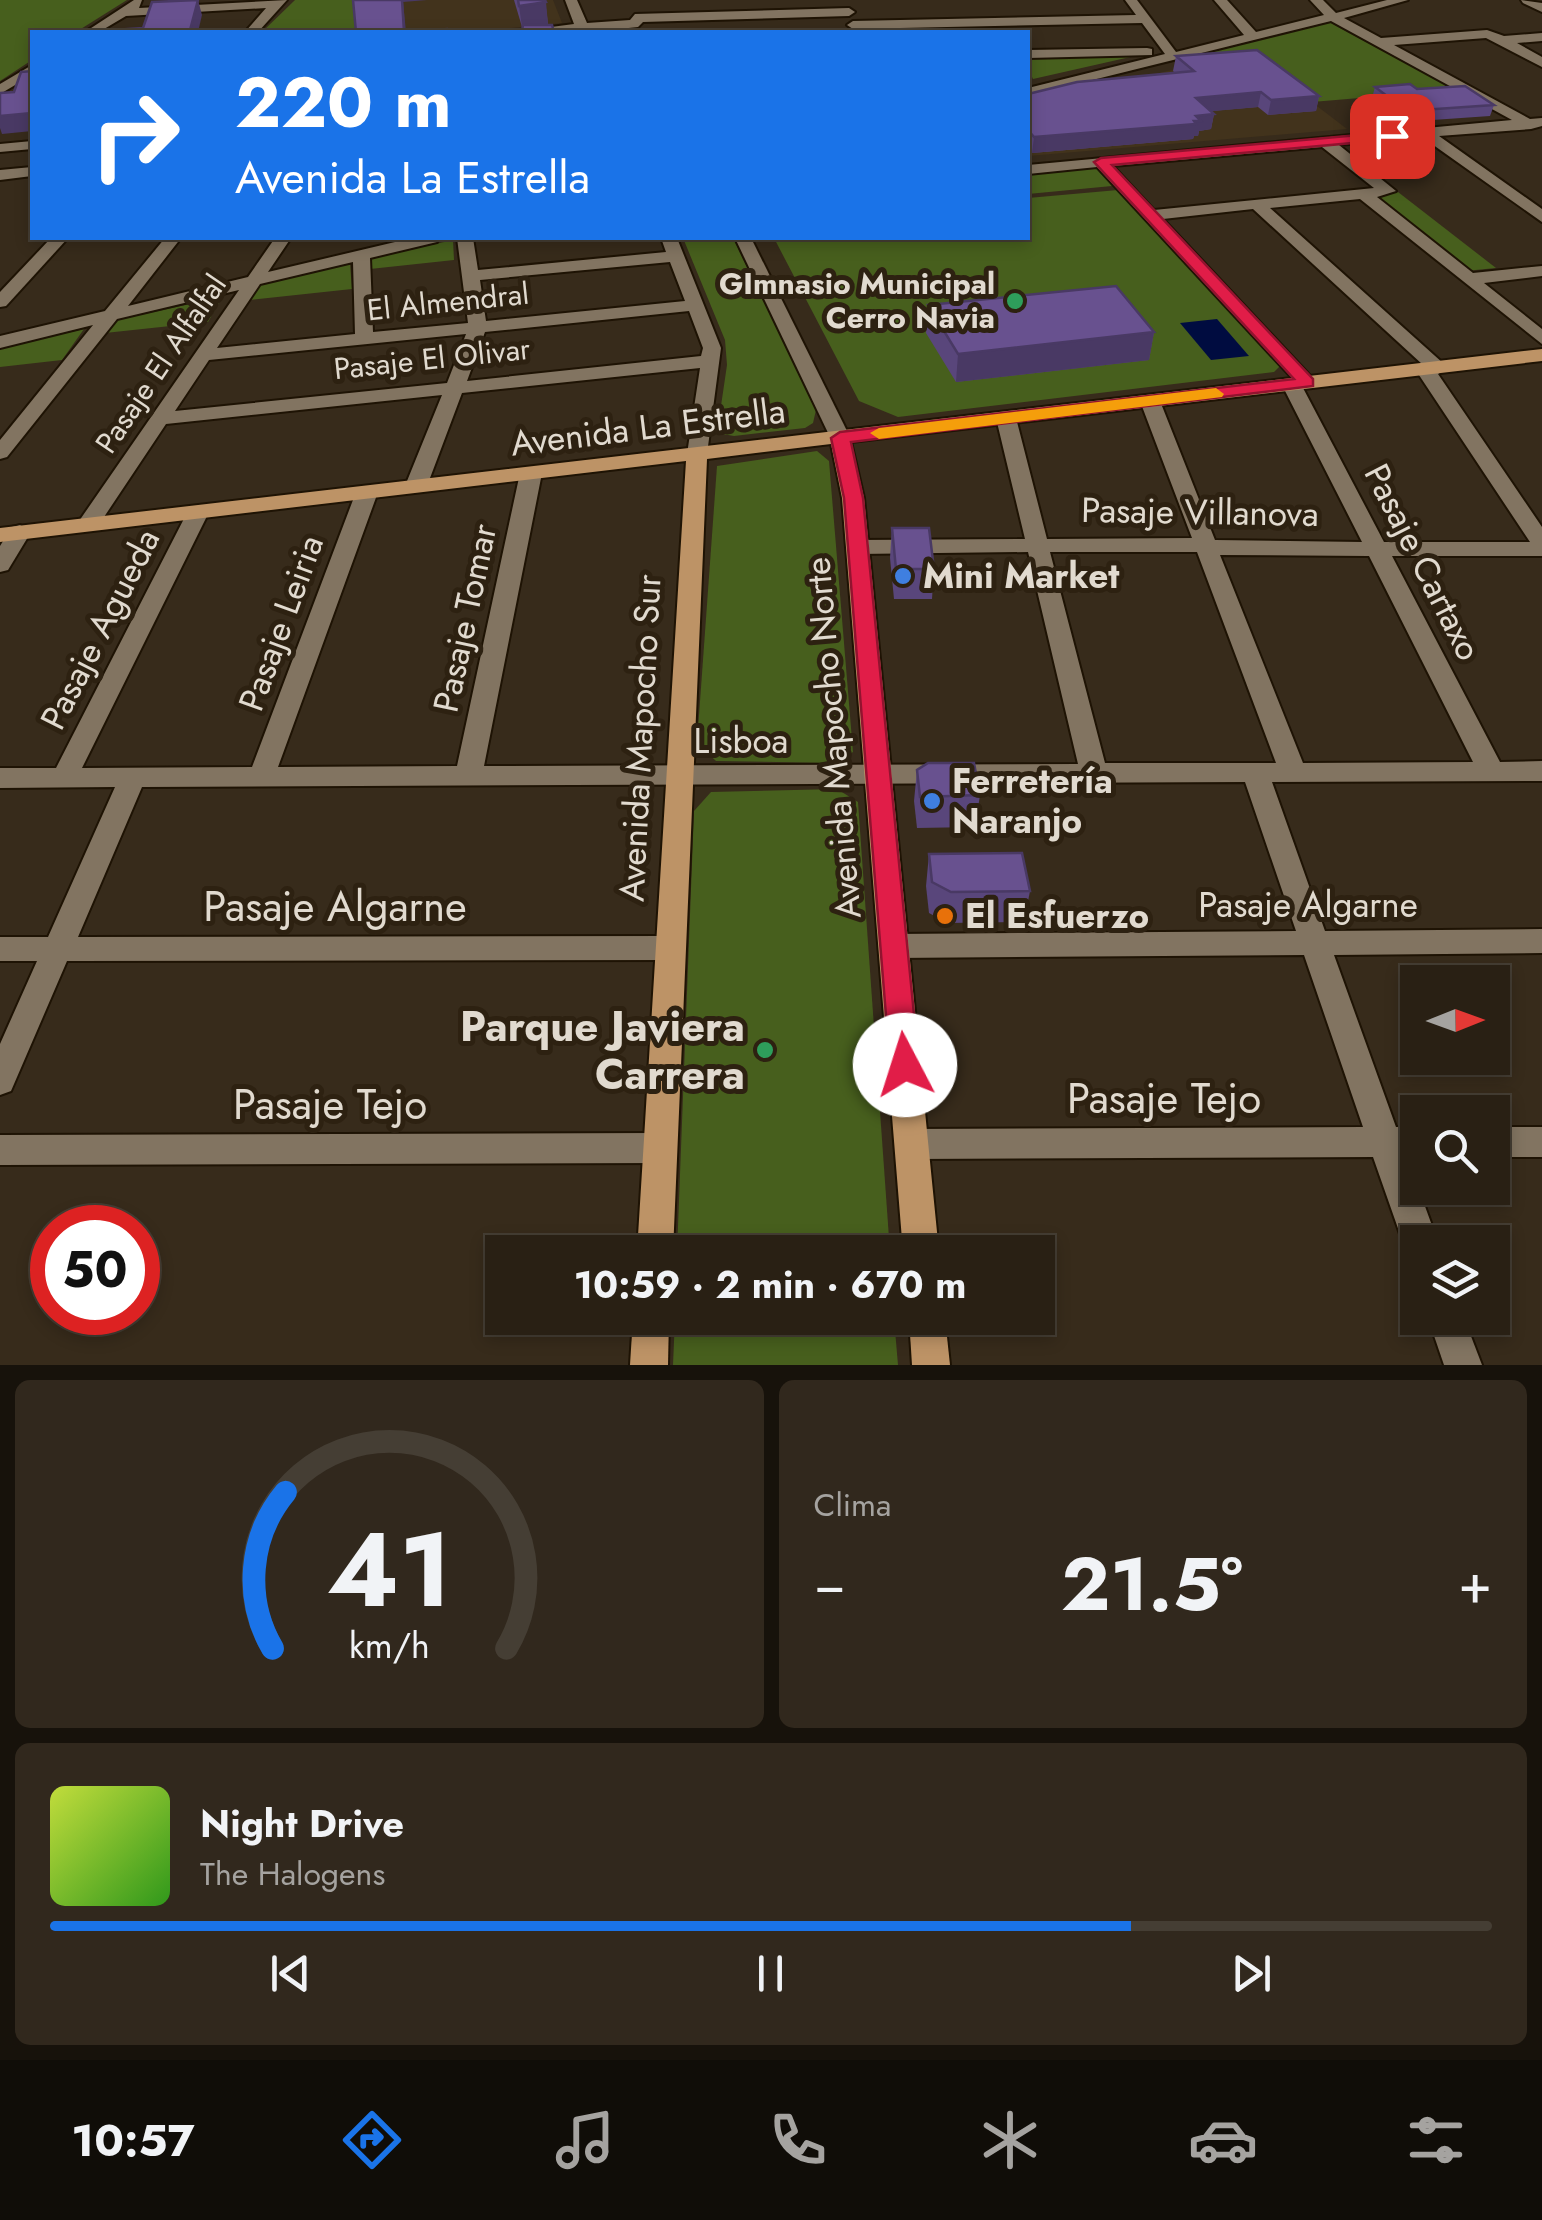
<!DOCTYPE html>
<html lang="es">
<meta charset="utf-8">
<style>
:root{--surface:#292014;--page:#31281d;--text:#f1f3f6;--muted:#a5a3a0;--line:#453e34;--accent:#1a73e8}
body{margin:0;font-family:Jost,sans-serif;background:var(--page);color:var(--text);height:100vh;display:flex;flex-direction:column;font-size:38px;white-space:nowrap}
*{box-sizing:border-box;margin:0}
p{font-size:32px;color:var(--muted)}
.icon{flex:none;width:55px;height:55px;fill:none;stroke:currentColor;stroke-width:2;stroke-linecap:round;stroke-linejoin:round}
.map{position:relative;height:1365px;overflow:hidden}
.side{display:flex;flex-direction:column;gap:15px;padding:15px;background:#17120b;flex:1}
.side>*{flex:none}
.guide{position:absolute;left:30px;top:30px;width:1000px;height:210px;border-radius:0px;box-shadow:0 5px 15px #0003,0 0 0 2px var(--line);background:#1a73e8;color:#fff;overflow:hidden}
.needle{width:65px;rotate:89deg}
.controls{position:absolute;left:1400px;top:965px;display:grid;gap:20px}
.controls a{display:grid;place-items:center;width:110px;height:110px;border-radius:0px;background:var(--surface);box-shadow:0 5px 15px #0003,0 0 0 2px var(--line);font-size:50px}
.speed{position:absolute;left:30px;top:1205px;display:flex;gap:20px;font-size:50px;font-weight:700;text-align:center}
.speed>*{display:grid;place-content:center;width:130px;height:130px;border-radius:50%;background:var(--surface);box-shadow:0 5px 15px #0003,0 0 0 2px var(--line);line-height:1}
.speed .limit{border:15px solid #d22;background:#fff;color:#111}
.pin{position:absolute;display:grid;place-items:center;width:85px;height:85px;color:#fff;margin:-42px;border-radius:20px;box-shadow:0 5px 15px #0006}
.me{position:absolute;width:110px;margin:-55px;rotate:355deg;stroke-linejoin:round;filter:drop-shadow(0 0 8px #0008)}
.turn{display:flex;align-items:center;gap:35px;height:210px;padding:0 40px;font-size:45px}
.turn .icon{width:130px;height:130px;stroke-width:2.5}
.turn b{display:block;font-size:70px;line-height:85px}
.big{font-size:75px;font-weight:700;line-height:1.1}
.side .tile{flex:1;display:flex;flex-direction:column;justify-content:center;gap:15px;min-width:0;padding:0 35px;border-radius:15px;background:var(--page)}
.side .dial{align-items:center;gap:0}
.dial svg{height:260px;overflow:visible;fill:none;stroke:var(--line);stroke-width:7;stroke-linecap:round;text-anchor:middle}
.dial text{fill:var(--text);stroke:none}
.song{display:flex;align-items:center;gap:30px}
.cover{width:120px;height:120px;border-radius:15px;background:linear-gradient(135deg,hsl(70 70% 55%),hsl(110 70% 35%))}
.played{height:10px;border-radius:5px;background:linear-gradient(90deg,var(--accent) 75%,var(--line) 75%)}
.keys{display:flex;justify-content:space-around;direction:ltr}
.heat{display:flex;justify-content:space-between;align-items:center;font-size:55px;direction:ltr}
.side .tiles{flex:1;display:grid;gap:15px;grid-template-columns:1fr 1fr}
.tile:last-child{grid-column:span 2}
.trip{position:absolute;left:485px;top:1235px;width:570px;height:100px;border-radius:0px;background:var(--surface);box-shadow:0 5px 15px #0003,0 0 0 2px var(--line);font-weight:700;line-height:100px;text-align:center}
.tab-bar{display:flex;height:160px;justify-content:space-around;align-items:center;background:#100d08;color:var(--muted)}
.tab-bar .icon{width:70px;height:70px}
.tab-bar .on{color:var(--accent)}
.tab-bar b{font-size:45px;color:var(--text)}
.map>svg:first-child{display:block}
.built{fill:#42331c}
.green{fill:#475f1d}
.water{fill:#000c40}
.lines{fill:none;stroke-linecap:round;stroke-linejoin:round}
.minor-casing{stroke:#1e1304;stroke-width:4}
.major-casing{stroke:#1e1304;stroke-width:4}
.minor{fill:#827461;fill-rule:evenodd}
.major{fill:#bd9366;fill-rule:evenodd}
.wall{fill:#59467b}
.shaded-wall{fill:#493964}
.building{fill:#68518f;stroke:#493964;stroke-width:2.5}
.route{fill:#e11d48;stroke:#92132f;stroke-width:2.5}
.slow{fill:#f59e0b}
.leisure-dot{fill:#2e9e5b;stroke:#2d2111;stroke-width:4}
.shop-dot{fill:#3f7fe0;stroke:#2d2111;stroke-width:4}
.food-dot{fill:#e8710a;stroke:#2d2111;stroke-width:4}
.labels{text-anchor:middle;stroke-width:10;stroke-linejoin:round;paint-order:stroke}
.far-poi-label{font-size:30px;font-weight:bold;fill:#e1dacf;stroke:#2d2111;text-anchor:end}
.far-street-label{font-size:30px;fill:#e1dacf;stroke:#2d2111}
.street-label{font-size:35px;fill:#e1dacf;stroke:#2d2111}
.poi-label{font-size:35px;font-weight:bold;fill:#e1dacf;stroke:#2d2111;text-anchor:start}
.near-street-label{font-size:42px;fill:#e1dacf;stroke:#2d2111}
.near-poi-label{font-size:42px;font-weight:bold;fill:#e1dacf;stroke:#2d2111;text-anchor:end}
</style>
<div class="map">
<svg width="1542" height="1365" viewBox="0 0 1542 1365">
<rect width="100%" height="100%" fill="#372b1b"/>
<g class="built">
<path d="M354,0h199l9,23 -94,9h-112z"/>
<path d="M1257,60l90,69 -319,27v-53l153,-35z"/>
</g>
<g class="green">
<path d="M0,0h127l-51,32h-44v28l-32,21z"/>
<path d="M295,0h59l2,32h-94z"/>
<path d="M1329,22l126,68 -143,12 -128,-45z"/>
<path d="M1148,53l-115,26 -5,-10v-13z"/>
<path d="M1093,165l19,21 -84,8v-24z"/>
<path d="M1118,190l163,175 -7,7 -376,45 -39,-16 -85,-163h254v-40z"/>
<path d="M1398,192l98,76 -31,3 -92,-75z"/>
<path d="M683,238h50l83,172 -3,13 -8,5 -71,8 -17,-3 10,-68 -2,-25z"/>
<path d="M453,240l1,20 -84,9 -1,-10z"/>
<path d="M350,264l2,25 -102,11 12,-16z"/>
<path d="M222,297l-14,25 -103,11 12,-13z"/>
<path d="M84,329l-22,31 -62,7v-19z"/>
<path d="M817,451l12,10 24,291 -18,11 -119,-2 -19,-18 20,-277z"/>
<path d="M837,789l21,13 32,450h-213l17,-441 17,-19z"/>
<path d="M675,1318h219l4,47h-225z"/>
</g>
<path class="water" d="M1217,319l32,37 -38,4 -31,-37z"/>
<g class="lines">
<defs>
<g id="minor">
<path d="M134,0h8l-3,8 148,-8 -29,32h-13l21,-24 -140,8 -27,16h-14z"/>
<path d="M565,0h12l10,23 43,-3 5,-6 214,-6 6,4 -6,4 -206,6 -5,5 -48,5h-77l61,-8z"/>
<path d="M1125,0h12l39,52 68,-17 -30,-35h13l29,32 68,-17 -14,-15h13l13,13 51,-13h21l-64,18 37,20 106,-8 17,6 38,-3v8l-25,2 25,14v10l-56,-29 -92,7 136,74 12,-1v8l-11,3 -92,7 103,73v13l-120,-85 -83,8 57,46 -19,6 96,76 69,-7v10l-58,7 58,46v15l-182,-145 -90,9 174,156 3,4 -9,6 104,153v29h-150l108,206 42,-1v20l-270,1 53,149 217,-2v24l-208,2 62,172h22v30h-11l31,85h-20v16l-11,-4 -34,-97 -461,2 -12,-4 -5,-11 5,-11 12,-4 451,-2 -59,-172 -410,3 -11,-3 -4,-9 4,-9 11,-3 402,-3 -51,-149 -1103,5 -64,150 593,-1 11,3 4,9 -4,9 -11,3 -604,1 -56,130 -11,4v-51l37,-83h-37v-24h48l67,-150 -115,1v-20h56l134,-261h16l3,5 -127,256 170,-1 104,-275 11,-6 11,6 -100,275 179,-1 63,-293 11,-6 11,6 -58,293 594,-2 -50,-212 -170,2 -11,-7 11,-7 167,-1 -29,-121 3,-4 7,-2 10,6 31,121 145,-1 -52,-137 10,-6 10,6 55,139 147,2 -80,-157 11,-6 -196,-212 -69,7v-9l484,-45 -181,-99 -303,75v-8l137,-34 -23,-31 -289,6 -6,-4 6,-4 283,-6zM1322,147l52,41 -220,22 -41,-44zM1253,209l169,155 -7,5 115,173h-146l-81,-154 14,-5 -154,-164zM1050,552h147l79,211h-171zM1220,555l149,1 104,206 -170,1z"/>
<path d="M1521,0l21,3v9l-19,-9z"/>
<path d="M1147,48l5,1v6l-124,3v-8z"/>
<path d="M32,65v10l-32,19v-10z"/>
<path d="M32,141v8l-32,3v-8z"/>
<path d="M32,167v9l-32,4v-10z"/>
<path d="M51,238h17l-62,68 -6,1v-15z"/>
<path d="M165,238h16l-53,68 120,-29 27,-39h16l-23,34 144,-34h27l-2,4 -67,16 3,74 95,-9 -11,-85h16l5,32 188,-18 -5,-14h16l44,110 -14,106 -10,6 -10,-6 13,-86 -238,25 -35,93 -11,6 -11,-6 37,-91 -276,29 -70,105h-16l-3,-5 162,-234 -122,29 -110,138 -7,2v-19l93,-115 -93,23v-12l105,-25zM353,262l2,72 -138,14 43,-64zM670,262l15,39 -199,20 -6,-41zM689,311l14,37 -2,8 -234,25 18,-49zM466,334l-19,49 -272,28 34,-51z"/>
<path d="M735,238h16l99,199 -3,4h-14l-3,-4z"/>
<path d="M20,525l11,7 -23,38 -8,2v-26l12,-19z"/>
<rect x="1492" y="1127" width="50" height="30"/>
<path d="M660,1133l12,4 5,11 -5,11 -12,4 -660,2v-30z"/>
<path d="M1428,1318h36l18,47h-38z"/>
</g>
<g id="major">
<path d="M1542,349v12l-691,81 13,56 75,754h-36l-61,-754 -11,-54 -124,15 -34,793h-36l49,-791 -686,81v-14z"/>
<path d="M633,1318h36l-1,47h-38z"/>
<path d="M909,1318h36l5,47h-38z"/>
</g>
</defs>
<use href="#minor" class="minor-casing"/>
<use href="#major" class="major-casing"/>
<use href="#minor" class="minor"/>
<use href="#major" class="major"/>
</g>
<g class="wall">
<path d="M514,0h31l3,24 -26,3z"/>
<path d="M1176,56l143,40 -3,15 -48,4 -10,-8 -47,4 3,3 -3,15 -12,2 -1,5h-4l-1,3 -161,14 -4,-6v-53l147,-21 -2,-2z"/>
<path d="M1375,87l119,18 -4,11 -86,6 -32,-24z"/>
<path d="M928,305l226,27 -5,28 -193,22 -30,-49z"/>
<path d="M892,528l42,41 -2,30h-38l-4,-41z"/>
<path d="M917,770l63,25 -5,32 -58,1 -3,-27z"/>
<path d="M929,854l101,37 -6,31 -77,1 -18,-10 -3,-27z"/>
</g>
<g class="shaded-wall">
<path d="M198,0l4,15 -4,17h-14z"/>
<path d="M402,0h25l-24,2 3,30h-2z"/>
<path d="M546,2l2,22 -26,3 -3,-21z"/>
<path d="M1261,92l-3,15 -65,6 3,-15z"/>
<path d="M1319,96l-3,15 -48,4 3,-15z"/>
<path d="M32,113v18l-30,3 -2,-6v-12z"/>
<path d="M1214,114l-3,15 -12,2 -1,5h-4l-1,3 -161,14 2,-16z"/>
<path d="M1154,332l-5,28 -193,22 2,-28z"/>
</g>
<g class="building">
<path d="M198,0l-8,30 -6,2h-100l59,-4 9,-26z"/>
<path d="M353,0h49l2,32 43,-3 1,3h-92z"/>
<path d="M518,0h27l1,2 -27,4z"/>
<path d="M523,25h29l2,7h-49l17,-1z"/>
<path d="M1257,50l62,46 -48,4 -10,-8 -65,6 18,16 -18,2 5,5h-7l2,3 -162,13 -6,-7v-36l49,-12 117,-11 -18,-15z"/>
<path d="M32,71v42l-32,3v-23l14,-1 7,-20z"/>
<path d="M1410,84l7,5 48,-3 29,19 -87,6 -32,-24z"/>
<path d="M1116,286l38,46 -196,22 -30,-49z"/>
<path d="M892,528h37l5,41h-38z"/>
<path d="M928,763h46l6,32 -60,2 -3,-27z"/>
<path d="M1022,853l8,38 -79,1 -19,-10 -3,-28z"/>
</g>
<path class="route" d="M1392,132l4,1v6l-284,26 201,214v7l-462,56 12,56 56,567 -4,9 -10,4 -11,-4 -4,-9 -46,-567 -13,-60 9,-6 454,-53 -200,-217 7,-4z"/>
<path class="slow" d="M1216,388l8,6 -2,3 -343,42 -9,-6 9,-5z"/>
<g class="leisure-dot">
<circle cx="1015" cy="301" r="10"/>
<circle cx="765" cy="1050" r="10"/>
</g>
<g class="shop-dot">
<circle cx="903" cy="576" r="10"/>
<circle cx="932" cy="801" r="10"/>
</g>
<circle class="food-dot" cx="945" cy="916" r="10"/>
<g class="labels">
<g class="far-poi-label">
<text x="995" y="294">GImnasio Municipal<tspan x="995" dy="34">Cerro Navia</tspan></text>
</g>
<g class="far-street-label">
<text transform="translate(448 302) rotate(-6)" y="10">El Almendral</text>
<text transform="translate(432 359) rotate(-6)" y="10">Pasaje El Olivar</text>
<text transform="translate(161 364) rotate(-56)" y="10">Pasaje El Alfalfal</text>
</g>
<g class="street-label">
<text transform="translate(648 427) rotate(-7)" y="12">Avenida La Estrella</text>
<text transform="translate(1200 512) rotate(1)" y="12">Pasaje Villanova</text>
<text transform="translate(1423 562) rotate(63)" y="12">Pasaje Cartaxo</text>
<text transform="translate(465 618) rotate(-78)" y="12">Pasaje Tomar</text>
<text transform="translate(281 623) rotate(-70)" y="12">Pasaje Leiria</text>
<text transform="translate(100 629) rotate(-63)" y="12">Pasaje Agueda</text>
<text transform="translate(640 738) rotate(-87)" y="12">Avenida Mapocho Sur</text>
<text transform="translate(833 738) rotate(-95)" y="12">Avenida Mapocho Norte</text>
<text x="741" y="753">Lisboa</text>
<text x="1308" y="917">Pasaje Algarne</text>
</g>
<g class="poi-label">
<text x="923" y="588">Mini Market</text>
<text x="952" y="793">Ferretería<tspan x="952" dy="40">Naranjo</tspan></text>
<text x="965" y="928">El Esfuerzo</text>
</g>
<g class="near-street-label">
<text x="335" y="921">Pasaje Algarne</text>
<text x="1164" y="1113">Pasaje Tejo</text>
<text x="330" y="1119">Pasaje Tejo</text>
</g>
<g class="near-poi-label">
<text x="745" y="1041">Parque Javiera<tspan x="745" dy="48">Carrera</tspan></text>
</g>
</g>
</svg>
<div class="controls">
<a><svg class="needle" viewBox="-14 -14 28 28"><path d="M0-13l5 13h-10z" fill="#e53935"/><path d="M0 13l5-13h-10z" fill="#a5a3a0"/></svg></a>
<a><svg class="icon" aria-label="search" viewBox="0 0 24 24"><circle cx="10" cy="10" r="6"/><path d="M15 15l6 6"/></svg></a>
<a><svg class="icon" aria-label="layers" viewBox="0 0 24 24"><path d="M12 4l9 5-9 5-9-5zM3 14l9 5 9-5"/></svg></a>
</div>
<div class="speed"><div class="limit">50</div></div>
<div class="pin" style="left:1392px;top:136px;background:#d93025"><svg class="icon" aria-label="arrive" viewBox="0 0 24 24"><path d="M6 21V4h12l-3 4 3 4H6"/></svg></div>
<svg class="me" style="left:905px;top:1065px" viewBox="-20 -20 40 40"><circle r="19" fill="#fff"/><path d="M0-13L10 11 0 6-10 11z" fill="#e11d48"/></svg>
<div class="trip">10:59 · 2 min · 670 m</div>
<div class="guide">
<div class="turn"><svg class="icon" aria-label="right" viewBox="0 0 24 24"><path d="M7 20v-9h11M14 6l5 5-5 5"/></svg><div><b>220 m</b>Avenida La Estrella</div></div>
</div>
</div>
<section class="side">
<div class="tiles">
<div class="tile dial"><svg viewBox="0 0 100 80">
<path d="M14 69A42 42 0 1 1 86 69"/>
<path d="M14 69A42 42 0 0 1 18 21" stroke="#1a73e8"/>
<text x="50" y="56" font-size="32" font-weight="700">41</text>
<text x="50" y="72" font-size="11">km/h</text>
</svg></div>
<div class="tile"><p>Clima</p>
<div class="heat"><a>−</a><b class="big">21.5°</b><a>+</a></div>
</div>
<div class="tile">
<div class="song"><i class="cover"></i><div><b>Night Drive</b><p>The Halogens</p></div></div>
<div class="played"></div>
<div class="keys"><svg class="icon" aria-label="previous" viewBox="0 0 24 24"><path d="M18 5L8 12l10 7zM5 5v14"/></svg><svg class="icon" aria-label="pause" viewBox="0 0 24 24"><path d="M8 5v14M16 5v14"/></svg><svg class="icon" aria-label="next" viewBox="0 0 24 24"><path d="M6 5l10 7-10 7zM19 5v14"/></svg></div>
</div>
</div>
</section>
<nav class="tab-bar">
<b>10:57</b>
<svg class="icon on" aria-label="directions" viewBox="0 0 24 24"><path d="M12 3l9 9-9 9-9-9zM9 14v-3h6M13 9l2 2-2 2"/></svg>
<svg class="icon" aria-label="music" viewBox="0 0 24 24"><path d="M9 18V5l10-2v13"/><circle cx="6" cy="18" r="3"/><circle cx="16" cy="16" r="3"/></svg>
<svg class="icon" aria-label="phone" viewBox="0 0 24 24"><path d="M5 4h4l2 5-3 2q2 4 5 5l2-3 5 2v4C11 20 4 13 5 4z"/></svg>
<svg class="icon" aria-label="climate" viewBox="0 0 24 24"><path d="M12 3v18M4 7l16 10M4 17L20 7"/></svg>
<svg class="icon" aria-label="car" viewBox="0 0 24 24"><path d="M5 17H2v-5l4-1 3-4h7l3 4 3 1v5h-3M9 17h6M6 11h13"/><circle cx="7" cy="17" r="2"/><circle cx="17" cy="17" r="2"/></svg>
<svg class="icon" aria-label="filters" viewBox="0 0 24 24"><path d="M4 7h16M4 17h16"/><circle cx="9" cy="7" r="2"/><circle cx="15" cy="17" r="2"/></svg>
</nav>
